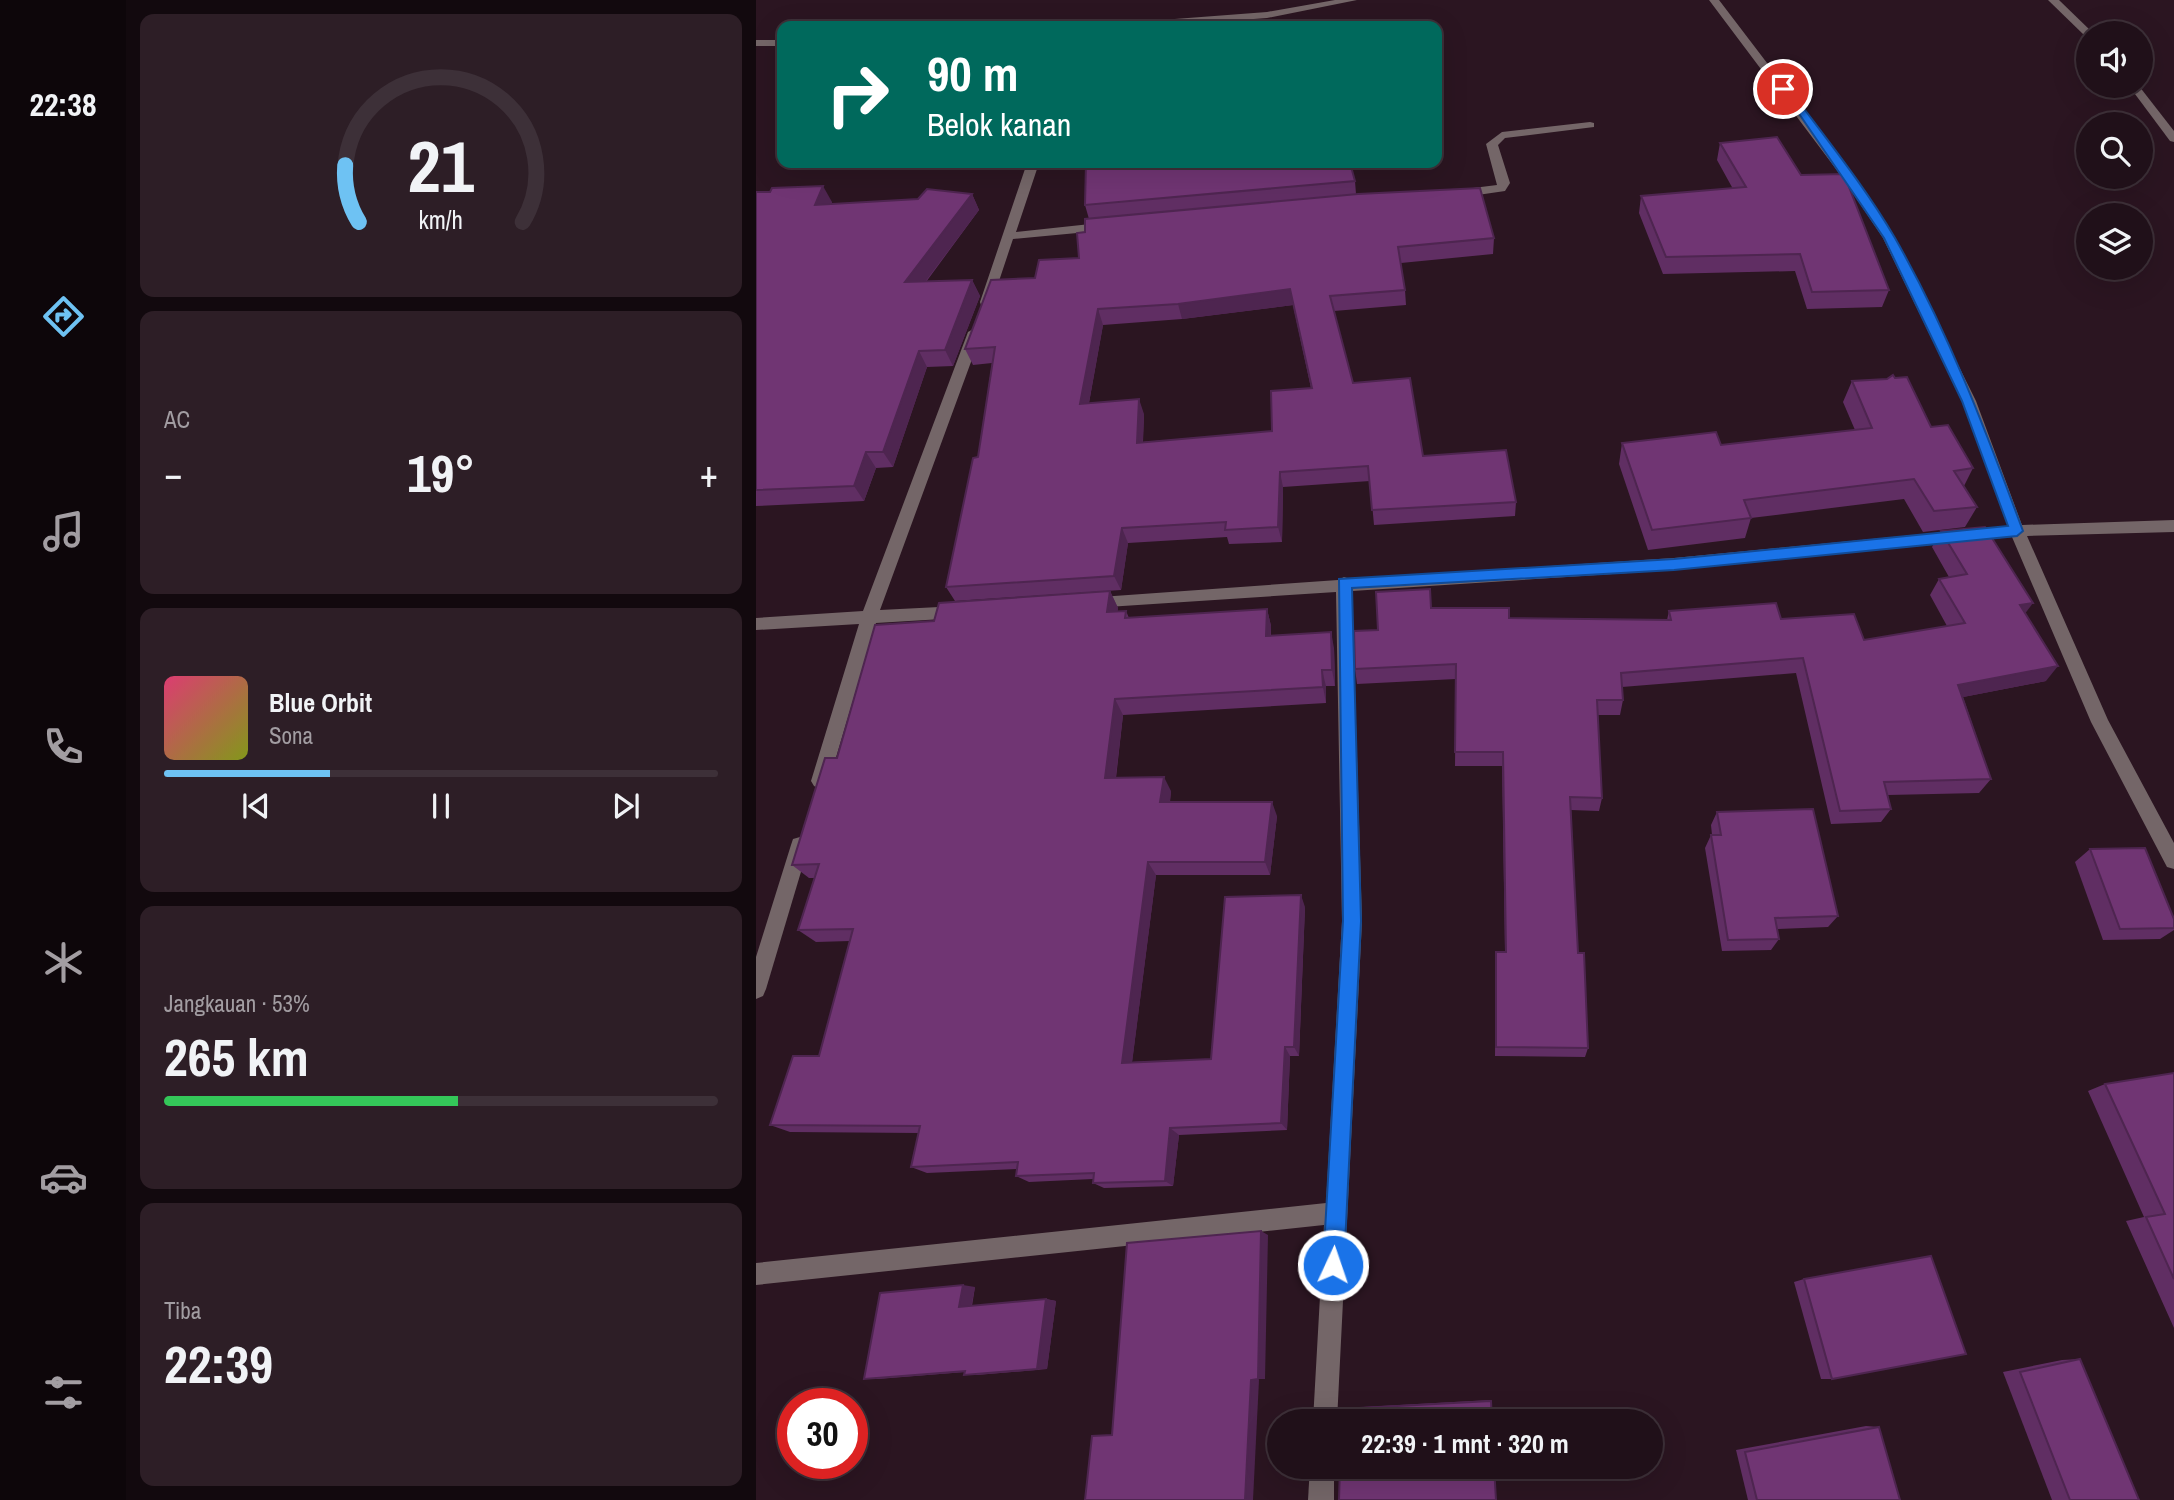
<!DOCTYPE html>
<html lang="id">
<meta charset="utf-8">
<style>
:root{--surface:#201019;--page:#2d1e26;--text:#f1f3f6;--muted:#a29da2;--line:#3d3038;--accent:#6ec2f3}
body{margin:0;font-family:"Archivo Narrow",sans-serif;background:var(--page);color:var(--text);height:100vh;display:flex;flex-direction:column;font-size:26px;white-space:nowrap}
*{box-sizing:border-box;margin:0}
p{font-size:23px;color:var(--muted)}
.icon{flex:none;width:38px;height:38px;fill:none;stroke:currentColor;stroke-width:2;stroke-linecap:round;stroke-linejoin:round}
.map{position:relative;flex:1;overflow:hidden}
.details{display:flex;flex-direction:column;gap:14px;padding:14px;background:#12090e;width:630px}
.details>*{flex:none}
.guide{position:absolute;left:21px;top:21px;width:665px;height:147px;border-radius:14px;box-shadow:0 7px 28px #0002,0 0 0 2px var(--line);background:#00695c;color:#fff;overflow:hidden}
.tools{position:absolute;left:1320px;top:21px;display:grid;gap:14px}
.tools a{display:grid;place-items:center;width:77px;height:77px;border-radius:50%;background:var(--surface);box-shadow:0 7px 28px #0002,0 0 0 2px var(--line);font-size:35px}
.speed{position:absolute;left:21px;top:1388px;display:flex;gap:14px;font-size:35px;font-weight:700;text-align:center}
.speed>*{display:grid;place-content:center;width:91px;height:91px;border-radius:50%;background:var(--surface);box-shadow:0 7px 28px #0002,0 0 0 2px var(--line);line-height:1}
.speed .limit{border:10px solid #d22;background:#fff;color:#111}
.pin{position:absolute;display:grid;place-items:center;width:60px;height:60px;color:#fff;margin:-30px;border:4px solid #fff;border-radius:50%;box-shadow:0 2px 7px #0007}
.me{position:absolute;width:77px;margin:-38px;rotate:3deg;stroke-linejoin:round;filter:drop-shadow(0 0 5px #0008)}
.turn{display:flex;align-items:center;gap:24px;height:147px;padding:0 35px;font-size:32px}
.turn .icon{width:91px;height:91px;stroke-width:2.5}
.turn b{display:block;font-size:49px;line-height:60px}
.big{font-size:52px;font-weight:700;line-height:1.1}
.details .widget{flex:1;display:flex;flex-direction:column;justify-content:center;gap:10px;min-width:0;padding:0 24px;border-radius:14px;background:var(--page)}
.details .dial{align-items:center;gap:0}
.dial svg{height:182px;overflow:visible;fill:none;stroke:var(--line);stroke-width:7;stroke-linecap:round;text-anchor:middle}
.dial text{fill:var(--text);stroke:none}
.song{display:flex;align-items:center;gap:21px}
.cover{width:84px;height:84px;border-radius:10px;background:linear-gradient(135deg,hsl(340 70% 55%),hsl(70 70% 35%))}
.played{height:7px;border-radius:4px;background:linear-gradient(90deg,var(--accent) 30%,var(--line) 30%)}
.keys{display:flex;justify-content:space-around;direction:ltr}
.heat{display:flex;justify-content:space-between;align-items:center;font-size:38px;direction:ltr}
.charge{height:10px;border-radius:5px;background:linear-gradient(90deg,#34c759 53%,var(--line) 0)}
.trip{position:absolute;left:511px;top:1409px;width:396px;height:70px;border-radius:35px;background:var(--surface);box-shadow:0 7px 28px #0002,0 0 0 2px var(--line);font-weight:700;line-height:70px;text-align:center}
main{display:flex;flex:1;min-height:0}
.menu{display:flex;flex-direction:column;width:126px;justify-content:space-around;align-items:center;background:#0d060a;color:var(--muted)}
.menu .icon{width:49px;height:49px}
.menu .on{color:var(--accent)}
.menu b{font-size:32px;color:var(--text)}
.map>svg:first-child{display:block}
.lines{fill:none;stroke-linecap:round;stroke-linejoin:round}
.minor{fill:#746668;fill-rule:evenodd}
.wall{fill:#602e63;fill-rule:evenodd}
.shaded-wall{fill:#4e2550}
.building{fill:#703573;stroke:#4e2550;stroke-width:2;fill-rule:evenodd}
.route{fill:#1a73e8;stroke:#114b97;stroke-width:2}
</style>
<main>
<nav class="menu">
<b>22:38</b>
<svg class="icon on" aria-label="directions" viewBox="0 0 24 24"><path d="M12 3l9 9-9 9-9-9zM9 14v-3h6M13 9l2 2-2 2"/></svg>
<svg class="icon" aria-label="music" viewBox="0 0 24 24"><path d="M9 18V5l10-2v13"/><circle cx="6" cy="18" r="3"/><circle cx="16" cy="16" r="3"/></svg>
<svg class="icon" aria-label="phone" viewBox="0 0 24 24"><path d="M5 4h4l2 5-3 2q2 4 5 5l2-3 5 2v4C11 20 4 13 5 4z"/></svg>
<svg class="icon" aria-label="climate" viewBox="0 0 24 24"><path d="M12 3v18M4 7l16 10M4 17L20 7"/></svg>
<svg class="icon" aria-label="car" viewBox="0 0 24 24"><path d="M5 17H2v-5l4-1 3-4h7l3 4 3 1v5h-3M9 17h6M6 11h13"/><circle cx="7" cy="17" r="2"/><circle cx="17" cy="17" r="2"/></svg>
<svg class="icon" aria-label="filters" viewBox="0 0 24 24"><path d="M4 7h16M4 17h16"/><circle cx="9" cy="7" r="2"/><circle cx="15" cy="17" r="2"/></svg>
</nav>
<section class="details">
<div class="widget dial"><svg viewBox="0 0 100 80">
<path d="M14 69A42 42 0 1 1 86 69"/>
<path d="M14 69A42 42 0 0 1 8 44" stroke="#6ec2f3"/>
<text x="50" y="56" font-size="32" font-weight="700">21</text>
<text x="50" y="72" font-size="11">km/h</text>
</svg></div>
<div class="widget"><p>AC</p>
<div class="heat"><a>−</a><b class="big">19°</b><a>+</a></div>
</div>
<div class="widget">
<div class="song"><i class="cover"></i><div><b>Blue Orbit</b><p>Sona</p></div></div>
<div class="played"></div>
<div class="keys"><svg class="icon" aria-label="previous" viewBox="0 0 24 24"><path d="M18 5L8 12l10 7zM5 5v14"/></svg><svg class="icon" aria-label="pause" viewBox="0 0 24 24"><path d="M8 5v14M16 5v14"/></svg><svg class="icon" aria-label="next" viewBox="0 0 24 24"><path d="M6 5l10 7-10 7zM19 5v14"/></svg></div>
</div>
<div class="widget"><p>Jangkauan · 53%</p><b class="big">265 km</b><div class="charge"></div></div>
<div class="widget"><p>Tiba</p><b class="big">22:39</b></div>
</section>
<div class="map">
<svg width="1418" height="1500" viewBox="0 0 1418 1500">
<rect width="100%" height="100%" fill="#2b1521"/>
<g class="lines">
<g class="minor">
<path d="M579,0h22l-90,18 -108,8h-42l5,-3 145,-11z"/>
<path d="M953,0h10l132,173 44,65 81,163 46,124 152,-5v12l-147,4 81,184 66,123v26l-7,-2 -76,-145 -79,-185 -338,33 -322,21 10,330 -25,500h-24l11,-196 -568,60v-22l570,-60 16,-282 -6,-329 -244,16 -8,-6 2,-4 252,-18 6,-3 6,2 324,-21 334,-32 -46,-125 -79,-163 -41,-61z"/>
<path d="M1292,0h11l34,33 -9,2z"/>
<rect x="0" y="40" width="26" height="6"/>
<path d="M1373,86h10l35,45v11l-4,-1z"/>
<path d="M834,122l4,1v4l-89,11 -7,7 12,38 -5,8 -48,7 -6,-4 6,-4 40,-5 -11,-41 16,-12z"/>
<path d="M271,163h12l-23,69 93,-10 6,4 -6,4 -96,9 -21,63 -6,4 -5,-1 -1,-3z"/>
<path d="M219,328l7,4 -102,278 79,-4 8,6 -8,6 -83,5 -47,158 -3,5 -6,3 -6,-3 -3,-5 48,-157 -103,6v-12l107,-7 105,-279z"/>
<path d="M44,837l7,2 2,6 -43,144 -3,7 -7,3v-42l35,-112 2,-6z"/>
<path d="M554,1466h24v34h-26z"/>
</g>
</g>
<g class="wall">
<path d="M964,143l81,32 88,115 -7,17 -75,2 -12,-38 -132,3 -24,-61 2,-17 92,-7 -16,-29z"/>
<path d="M599,181l1,13 138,44 -1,16 -92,9 4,27 1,15 -72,6 19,72 70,73 93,46 -1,14 -141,9 -4,-44 -87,6 -1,55 -53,2 -2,-7 -99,6 -7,47 -166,11 -9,-14 32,-130 14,-94 -19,2 -8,-16 70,-71 44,-20 10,-39 -4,-14zM537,305l18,83 -39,43 -129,11 1,-28 -55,-11 14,-78 79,-6z"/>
<path d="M0,192l76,10 -1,2 87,-5 54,-5 7,16 -53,72 46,-2 8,16 -27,70 -26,1 -34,100 -17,1 -12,33 -108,5z"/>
<path d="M1096,381l79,46 42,41 -9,18 13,21 -12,20 -42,5 -19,-33 -153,19 -6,20 -97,12 -29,-86 3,-21 99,2 134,-15 -12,-28z"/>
<path d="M1185,531l84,82 21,68 -83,16 28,82 -12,14 -91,2 3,14 -10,13 -50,2 -35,-151 -174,14 1,13 -3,15h-22l4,83 -3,13 -28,-1 7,143 10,95 -3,9 -90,-1 1,-104h9l-3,-186h-47l1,-87 -99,5 -2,-15 23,-39 53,-22 78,10 158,2 2,-9 112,8 83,21 83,-14 -17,-31 9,-16 10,-2 -17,-30z"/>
<path d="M354,591l8,17 -1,4 9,-1 3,7 138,-9 4,17v9l63,13 1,38h-9v17l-203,12 -7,63 55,13 -1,11 107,14 -7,59h-114l-24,187 79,-3 94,-152 -6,149h-9l-3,74 -108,5 -6,51 -69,2 -11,-5v-4l-64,3 -13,-6 1,-7 -90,4 -16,-6 8,-34 -129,-1 -20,-7 49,-69 31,-115 -34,1 -18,-12 17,-52h-6l-17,-13 45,-107 97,-137z"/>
<path d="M961,812l121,104 -10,11 -51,2 2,10 -8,11 -49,1 -17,-103 6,-13h1l-1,-10z"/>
<path d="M1334,849l84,70v11l-14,9 -57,1 -28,-78z"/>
<path d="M1418,1073v255l-48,-107 18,-4 -56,-126 17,-7z"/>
<path d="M1048,1279l28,100h-11l-27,-97z"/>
<path d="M219,1287l-3,19 74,-7 10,2 -9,68 -70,6h-13l1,-3 -87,7h-14z"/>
<path d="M1324,1359l59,141h-87l-49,-128 59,-12z"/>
<path d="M734,1400l1,1 -150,8 4,-1z"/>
<path d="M1110,1426l13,1 21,73h-152l-12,-50z"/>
</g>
<g class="shaded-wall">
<path d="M67,186l9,16 -8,20 -9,-17z"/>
<path d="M216,194l7,16 -66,88 -8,-16z"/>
<path d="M216,280l8,16 -27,70 -8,-16z"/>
<path d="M534,289l3,16 -111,14 -4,-15z"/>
<path d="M342,309l5,16 -17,94 -6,-15z"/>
<path d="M163,351l8,16 -34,100 -10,-15z"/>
<path d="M383,399l5,15 -2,44 -5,-15z"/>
<path d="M110,452l10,16 -12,33 -10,-15z"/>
<path d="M524,472l3,15 -1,55 -4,-15z"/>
<path d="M366,528l6,15 -7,47 -7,-14z"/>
<path d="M354,591l8,17 -3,21 -8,-17z"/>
<path d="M1277,603l-12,16 -1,-14z"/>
<path d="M511,609l4,17 -1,26 -4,-16z"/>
<path d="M575,632l3,16 1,38 -3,-16z"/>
<path d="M1302,666l-12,15 -98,19 10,-15z"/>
<path d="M566,670l4,16v17l-3,-16z"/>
<path d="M359,699l8,16 -9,77 -9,-14z"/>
<path d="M408,777l7,14 -3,25 -8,-14z"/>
<path d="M516,802l5,14 -7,59 -5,-13z"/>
<path d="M392,862l8,13 -25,196 -9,-8z"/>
<path d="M545,895l4,12 -6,149 -5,-9z"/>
<path d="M529,1047l5,9 -3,74 -6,-7z"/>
<path d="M414,1128l9,7 -6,51 -8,-5z"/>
<path d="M505,1231l7,4 -3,144h-7z"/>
<path d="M207,1285l12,2 -4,21 -12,-1z"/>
<path d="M290,1299l10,2 -9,68h-10z"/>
<path d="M495,1380h8l-6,120h-8z"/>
</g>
<g class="building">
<path d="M1021,137l24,38 43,-1 45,116 -77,2 -12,-38 -134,3 -25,-61 105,-9 -26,-44z"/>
<path d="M330,163h264l5,18 -270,24z"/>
<path d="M67,186l-8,19 103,-6 9,-10 45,5 -67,88 67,-2 -27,70 -26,1 -36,101h-17l-12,34 -98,4v-298h14l2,-4z"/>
<path d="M724,188l14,50 -96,9 7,43 -75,6 23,87 57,-5 13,78 83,-6 10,52 -144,8 -4,-44 -88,6 -2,55 -53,3 1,-8 -104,6 -8,48 -168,11 27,-129 5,-1 17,-110 -30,2 26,-69 44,-2 4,-18 40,-2 -2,-25 8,-1v-13l273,-25zM534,289l22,99 -41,3 1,40 -135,12 2,-44 -59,5 18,-95 80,-5z"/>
<path d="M1137,375l2,3 12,-1 24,50 17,-2 25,43 -19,3 23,36 -43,4 -20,-32 -170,21 7,18 -99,12 -30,-87 94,-11 5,13 151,-17 -20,-47 35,-2z"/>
<path d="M1229,527l48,76 -13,2 38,61 -100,19 33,94 -107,3 7,27 -51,2 -37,-153 -182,15 2,27h-26l5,98 -32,-1 8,156h6l4,95 -92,-1v-95h10l-3,-200h-48l1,-88 -101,5 -1,-38 24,-1 -2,-38 54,-3 1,19h78v10l162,2 -2,-9 107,-8 5,16 73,-5 10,26 101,-17 -26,-44 28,-5 -26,-43z"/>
<path d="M354,591l-3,21 19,-1 -1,7 142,-9 -1,27 65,-4 1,38h-10l1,17 -208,12 -10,79 59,-1 -4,25h112l-7,60h-117l-26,201 89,-4 14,-162 76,-2 -7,152h-9l-4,76 -111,5 -5,53 -72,2 1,-10 -78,3 2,-14 -107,5 9,-41 -150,-1 23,-69h26l34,-127 -55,1 21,-66 -27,1 33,-107h12l38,-133 59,-4 5,-18z"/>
<path d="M1057,809l25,107 -63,2 4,21 -51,1 -17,-105h10l-4,-23z"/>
<path d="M1389,848l29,71v9l-54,1 -30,-80z"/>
<path d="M1418,1073v206l-28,-62 19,-3 -60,-130z"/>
<path d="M505,1231l-3,148 -7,1 -6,120h-160l7,-64 20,-1 15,-192z"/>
<path d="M1175,1256l35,98 -134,25 -28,-100z"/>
<path d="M207,1285l-4,22 87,-8 -9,70 -73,6 1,-4 -101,8 16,-86z"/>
<path d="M1324,1359l59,141h-69l-50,-128z"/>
<path d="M735,1401l1,20h-151v-12z"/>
<path d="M1123,1427l21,73h-143l-12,-48z"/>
<path d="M584,1466h154l2,34h-157z"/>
</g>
<path class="route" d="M1024,86h7c37,50 77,99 108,152 53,93 91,193 128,293l-6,5 -343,34 -322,18 9,333 -17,344 -3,7 -8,3 -7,-3 -3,-7 20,-344 -4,-342 335,-20 334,-33 -46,-125 -78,-163z"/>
</svg>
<div class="tools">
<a><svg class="icon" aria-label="sound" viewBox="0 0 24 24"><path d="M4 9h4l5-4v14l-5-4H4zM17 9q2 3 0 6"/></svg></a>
<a><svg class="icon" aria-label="search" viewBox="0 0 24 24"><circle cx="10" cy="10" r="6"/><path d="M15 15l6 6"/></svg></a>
<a><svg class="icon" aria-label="layers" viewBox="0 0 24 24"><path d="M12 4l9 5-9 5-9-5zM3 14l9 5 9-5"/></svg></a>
</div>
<div class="speed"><div class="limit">30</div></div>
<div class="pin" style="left:1027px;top:89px;background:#d93025"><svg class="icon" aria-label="arrive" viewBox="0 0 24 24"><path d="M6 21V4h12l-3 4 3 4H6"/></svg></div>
<svg class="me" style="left:577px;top:1265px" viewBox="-20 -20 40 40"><circle r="17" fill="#1a73e8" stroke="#fff" stroke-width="3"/><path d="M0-11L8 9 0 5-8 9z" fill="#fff"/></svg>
<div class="trip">22:39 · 1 mnt · 320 m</div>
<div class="guide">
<div class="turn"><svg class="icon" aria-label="right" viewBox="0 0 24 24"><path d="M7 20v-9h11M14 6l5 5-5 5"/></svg><div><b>90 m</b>Belok kanan</div></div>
</div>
</div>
</main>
